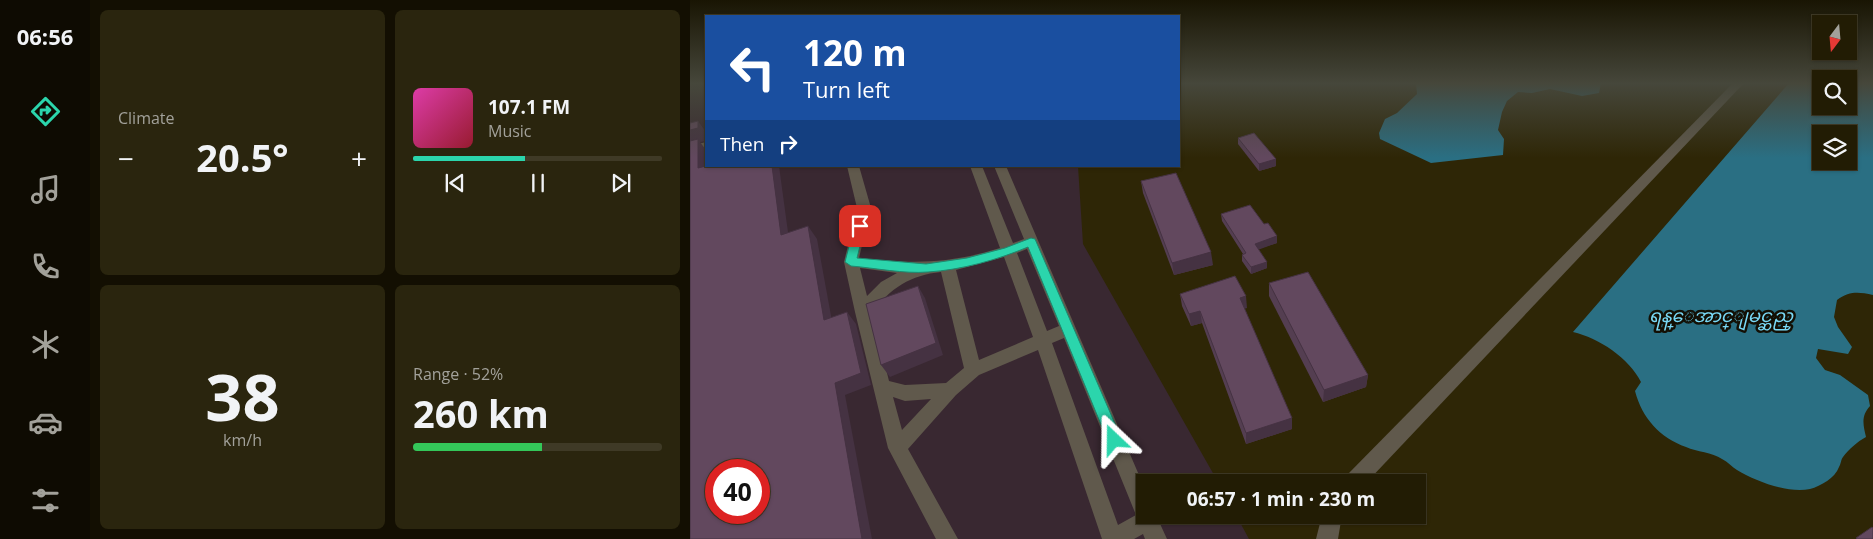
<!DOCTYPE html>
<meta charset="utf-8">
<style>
:root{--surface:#221c04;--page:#2a250e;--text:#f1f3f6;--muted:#a2a19a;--line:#3f3a26;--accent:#2bd5ac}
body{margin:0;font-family:"Open Sans","Noto Sans Myanmar",sans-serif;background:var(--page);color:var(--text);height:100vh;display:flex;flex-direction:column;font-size:19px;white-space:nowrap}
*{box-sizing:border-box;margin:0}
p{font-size:16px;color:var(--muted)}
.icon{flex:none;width:28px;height:28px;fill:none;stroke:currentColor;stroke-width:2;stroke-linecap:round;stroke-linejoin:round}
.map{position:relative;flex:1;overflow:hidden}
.sheet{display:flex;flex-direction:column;gap:10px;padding:10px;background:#130f02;width:600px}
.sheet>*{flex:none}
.banner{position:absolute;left:15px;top:15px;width:475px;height:152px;border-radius:0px;box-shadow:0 1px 4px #0004,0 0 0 1px var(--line);background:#1a4fa0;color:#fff;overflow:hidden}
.needle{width:32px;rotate:196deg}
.buttons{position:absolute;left:1122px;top:15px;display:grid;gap:10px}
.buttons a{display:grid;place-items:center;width:45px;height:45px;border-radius:0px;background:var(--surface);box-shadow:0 1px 4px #0004,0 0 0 1px var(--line);font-size:25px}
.speed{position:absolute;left:15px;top:459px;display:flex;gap:10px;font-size:25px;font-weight:700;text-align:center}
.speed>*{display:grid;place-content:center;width:65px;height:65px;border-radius:50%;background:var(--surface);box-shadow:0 1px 4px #0004,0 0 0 1px var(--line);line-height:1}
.speed .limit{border:8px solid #d22;background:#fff;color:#111}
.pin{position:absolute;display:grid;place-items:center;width:42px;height:42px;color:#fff;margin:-21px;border-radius:10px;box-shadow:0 2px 8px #0006}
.me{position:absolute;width:55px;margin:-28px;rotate:337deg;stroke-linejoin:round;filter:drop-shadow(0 0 4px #0008)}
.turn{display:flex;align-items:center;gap:18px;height:105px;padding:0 15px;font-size:22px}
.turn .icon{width:65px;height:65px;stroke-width:2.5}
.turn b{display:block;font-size:35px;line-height:42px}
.then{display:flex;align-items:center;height:48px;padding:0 15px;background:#0003;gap:10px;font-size:19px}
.big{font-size:38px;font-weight:700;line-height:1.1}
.sheet .widget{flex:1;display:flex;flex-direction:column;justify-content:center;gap:8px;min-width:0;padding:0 18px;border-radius:8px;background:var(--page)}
.sheet .dial{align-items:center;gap:0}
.dial b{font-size:65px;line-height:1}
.song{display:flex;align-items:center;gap:15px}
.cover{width:60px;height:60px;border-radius:8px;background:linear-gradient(135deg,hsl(320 70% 55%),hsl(350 70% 35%))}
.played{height:5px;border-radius:2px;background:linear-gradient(90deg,var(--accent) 45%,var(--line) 45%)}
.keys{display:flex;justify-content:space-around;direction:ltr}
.heat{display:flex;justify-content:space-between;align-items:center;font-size:28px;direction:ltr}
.charge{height:8px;border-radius:4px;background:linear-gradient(90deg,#34c759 52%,var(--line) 0)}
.sheet .tiles{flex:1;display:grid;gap:10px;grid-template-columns:repeat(2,1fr)}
.trip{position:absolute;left:446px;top:474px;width:290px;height:50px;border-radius:0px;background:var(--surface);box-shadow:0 1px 4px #0004,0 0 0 1px var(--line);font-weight:700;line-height:50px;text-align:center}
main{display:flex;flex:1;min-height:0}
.tab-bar{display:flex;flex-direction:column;width:90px;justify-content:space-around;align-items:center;background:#0e0b02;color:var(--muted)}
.tab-bar .icon{width:35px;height:35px}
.tab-bar .current{color:var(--accent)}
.tab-bar b{font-size:22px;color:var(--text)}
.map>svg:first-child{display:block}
.commercial{fill:#392831;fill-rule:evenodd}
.water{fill:#2a6f83;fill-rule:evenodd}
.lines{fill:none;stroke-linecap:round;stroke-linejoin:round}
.minor{fill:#60594c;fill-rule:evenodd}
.wall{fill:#543e51}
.shaded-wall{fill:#453242}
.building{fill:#62485e;stroke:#453242;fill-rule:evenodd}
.route{fill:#2bd5ac;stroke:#1c8a70}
.labels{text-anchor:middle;stroke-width:5;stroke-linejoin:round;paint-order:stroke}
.water-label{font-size:18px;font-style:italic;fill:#79d9f6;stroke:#130f04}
</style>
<main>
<nav class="tab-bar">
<b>06:56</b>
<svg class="icon current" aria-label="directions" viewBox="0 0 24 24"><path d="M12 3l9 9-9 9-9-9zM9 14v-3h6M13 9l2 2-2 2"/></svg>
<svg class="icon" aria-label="music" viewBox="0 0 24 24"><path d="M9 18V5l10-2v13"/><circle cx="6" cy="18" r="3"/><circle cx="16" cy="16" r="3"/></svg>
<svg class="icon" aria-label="phone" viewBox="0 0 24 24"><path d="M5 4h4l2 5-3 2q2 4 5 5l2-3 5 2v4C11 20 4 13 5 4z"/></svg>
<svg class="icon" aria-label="climate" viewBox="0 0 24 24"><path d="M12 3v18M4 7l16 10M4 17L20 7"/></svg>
<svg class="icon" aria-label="car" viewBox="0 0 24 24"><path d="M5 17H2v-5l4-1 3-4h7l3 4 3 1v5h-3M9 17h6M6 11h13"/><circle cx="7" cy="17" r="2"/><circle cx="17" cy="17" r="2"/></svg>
<svg class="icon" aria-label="filters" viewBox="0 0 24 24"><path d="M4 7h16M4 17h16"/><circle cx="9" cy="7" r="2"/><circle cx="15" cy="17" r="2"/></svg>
</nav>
<section class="sheet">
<div class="tiles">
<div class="widget"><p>Climate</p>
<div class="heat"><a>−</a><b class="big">20.5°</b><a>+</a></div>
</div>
<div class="widget">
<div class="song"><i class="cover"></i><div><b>107.1 FM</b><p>Music</p></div></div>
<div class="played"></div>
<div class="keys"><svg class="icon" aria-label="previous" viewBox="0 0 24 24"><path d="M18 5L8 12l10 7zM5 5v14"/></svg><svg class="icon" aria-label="pause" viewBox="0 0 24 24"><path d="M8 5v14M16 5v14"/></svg><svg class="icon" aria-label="next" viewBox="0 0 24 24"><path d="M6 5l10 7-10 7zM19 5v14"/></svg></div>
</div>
<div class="widget dial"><b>38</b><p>km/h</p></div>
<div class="widget"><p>Range · 52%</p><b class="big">260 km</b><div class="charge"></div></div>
</div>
</section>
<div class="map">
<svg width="1183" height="539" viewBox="0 0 1183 539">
<rect width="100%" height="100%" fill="#2e2606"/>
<path class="commercial" d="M0,83h16v83h372l5,78 135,238h-73v33h91l13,24h-559zM26,470h43v42h-43z"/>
<g class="water">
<path d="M726,83h185l-2,10 -17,3 -32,-7 -18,4 -14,-1 -11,9 -5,11 -4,18 6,9 -1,16 -72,8 -51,-24 -1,-6 6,-14 12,-6 20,-19z"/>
<path d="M1099,83h32v23h28v-23h24v212c-15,-3 -23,-4 -36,5l-3,17 4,10 14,20 -4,7 -30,-5 -2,9 9,12 15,5 28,20 2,11c-9,10 -7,18 -4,31 -9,5 -17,12 -23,20 -2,2 -2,7 -4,10 -4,11 -18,19 -29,22 -21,5 -55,-8 -73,-19 -5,-3 -9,-8 -15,-11 -10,-7 -25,-7 -36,-12 -26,-9 -44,-29 -51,-56l6,-9c-12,-24 -42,-44 -68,-50zM1131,134h28v27h-28z"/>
</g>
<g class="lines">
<g class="minor">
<path d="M1043,83h11l-377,399h-23l3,-7z"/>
<path d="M16,142v8l-16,4v-8z"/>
<path d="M157,166h12l12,42 -12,50c53,6 90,6 141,-10l-30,-82h12l31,77 11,-4 -30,-73h12l139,323v26h11l11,24h-22l-2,-5 -9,5h-32l-64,-189 -59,25 -23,20 -48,54 50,90h-22l-48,-91 -33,-136 -11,-50 13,-54zM337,249l32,77 -12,5 -30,-78zM314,257l29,80 -54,23 -23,-90zM170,268l37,5 -16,9 -14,14zM251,272l23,96 -18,15 -41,2 -16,-4 -17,-68c18,-25 39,-38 69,-41zM374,338l72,177 -18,10 -66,-182zM203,397l12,4 26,-2 -29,31z"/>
<path d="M632,515h20l-4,24h-22z"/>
</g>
</g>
<g class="wall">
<path d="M548,138l38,21v7l-17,5 -21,-27z"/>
<path d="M451,181l72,84 -39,10 -31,-82z"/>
<path d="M531,214l56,29 -19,6 9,19 -16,6 -9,-13v-6l1,-1 -21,-33z"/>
<path d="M579,283l99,92 -2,12 -43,15 -54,-106z"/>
<path d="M490,294l67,14h-3l48,121 -46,15 -44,-121 -11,3 -9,-20z"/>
</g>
<g class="shaded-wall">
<path d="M8,121l8,11v9l-6,1 6,8v16l-8,2 -8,-24v-14z"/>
<path d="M586,159v7l-17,5v-7z"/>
<path d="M82,166h7l11,81 -9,-12z"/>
<path d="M118,226l9,13 17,93 -10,-12z"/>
<path d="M587,236v7l-22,8v-7z"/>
<path d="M521,252l2,13 -39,10 -2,-12z"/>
<path d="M577,262v6l-16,6v-7z"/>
<path d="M228,286l7,12 18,57 -53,22 -9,-12z"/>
<path d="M556,296l1,12 -6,2 -1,-12z"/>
<path d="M510,311l2,12 -11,3 -2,-12z"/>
<path d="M157,312l9,12 15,61 -26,10 27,144h-10l-27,-156z"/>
<path d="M678,375l-2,12 -43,15 1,-12z"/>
<path d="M602,418v11l-46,15v-11z"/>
</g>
<g class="building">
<path d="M8,121v7l-8,2v-7z"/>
<path d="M564,133l22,26 -17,5 -21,-26z"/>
<path d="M8,139v29l8,-2h66l9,69 27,-9 16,94 23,-8 14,61 -26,10 27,156h-172v-398zM26,470h43v42h-43z"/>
<path d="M486,173l35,79 -39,11 -31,-82z"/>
<path d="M560,205l14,19 4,-1 9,13 -22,8 12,18 -16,5 -9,-12 4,-2 -25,-39z"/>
<path d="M618,272l60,103 -44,15 -55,-107z"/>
<path d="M545,276l11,20 -6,2 52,120 -46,15 -46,-122 -11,3 -9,-20z"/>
<path d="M228,286l18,57 -55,22 -15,-61z"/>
<path d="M1182,527l1,1v11h-16l-1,-1z"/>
</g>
<linearGradient id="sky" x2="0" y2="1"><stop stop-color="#191503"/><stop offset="0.53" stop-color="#46473b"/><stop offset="1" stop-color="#46473b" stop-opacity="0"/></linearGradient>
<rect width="1183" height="158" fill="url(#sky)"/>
<path class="route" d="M170,222l5,4 -8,32 69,6 41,-6 38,-10 26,-10 4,1 87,201 -2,4 -6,2 -5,-2 -81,-197c-31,13 -67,23 -100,25 -24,2 -53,-4 -77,-6l-6,-4 9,-36z"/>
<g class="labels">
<g class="water-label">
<text x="1031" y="322">ရန္ေအာင္ျမင္ဆည္</text>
</g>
</g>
</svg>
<div class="buttons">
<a><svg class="needle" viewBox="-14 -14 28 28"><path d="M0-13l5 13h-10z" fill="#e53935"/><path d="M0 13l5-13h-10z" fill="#a2a19a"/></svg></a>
<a><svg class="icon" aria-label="search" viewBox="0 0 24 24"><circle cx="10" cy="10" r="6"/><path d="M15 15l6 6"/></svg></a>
<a><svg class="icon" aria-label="layers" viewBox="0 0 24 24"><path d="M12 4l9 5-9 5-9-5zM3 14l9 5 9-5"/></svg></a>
</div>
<div class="speed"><div class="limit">40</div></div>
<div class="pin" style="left:170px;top:226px;background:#d93025"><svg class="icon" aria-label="arrive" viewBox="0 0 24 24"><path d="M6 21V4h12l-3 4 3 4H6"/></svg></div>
<svg class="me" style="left:424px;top:440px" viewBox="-20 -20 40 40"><path d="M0-17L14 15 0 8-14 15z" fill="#2bd5ac" stroke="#fff" stroke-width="4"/></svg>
<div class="trip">06:57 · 1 min · 230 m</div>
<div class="banner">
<div class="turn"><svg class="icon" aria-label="left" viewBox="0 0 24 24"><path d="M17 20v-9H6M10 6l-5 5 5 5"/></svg><div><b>120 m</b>Turn left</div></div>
<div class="then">Then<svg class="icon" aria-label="right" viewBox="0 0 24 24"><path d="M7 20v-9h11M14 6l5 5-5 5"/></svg></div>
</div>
</div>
</main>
